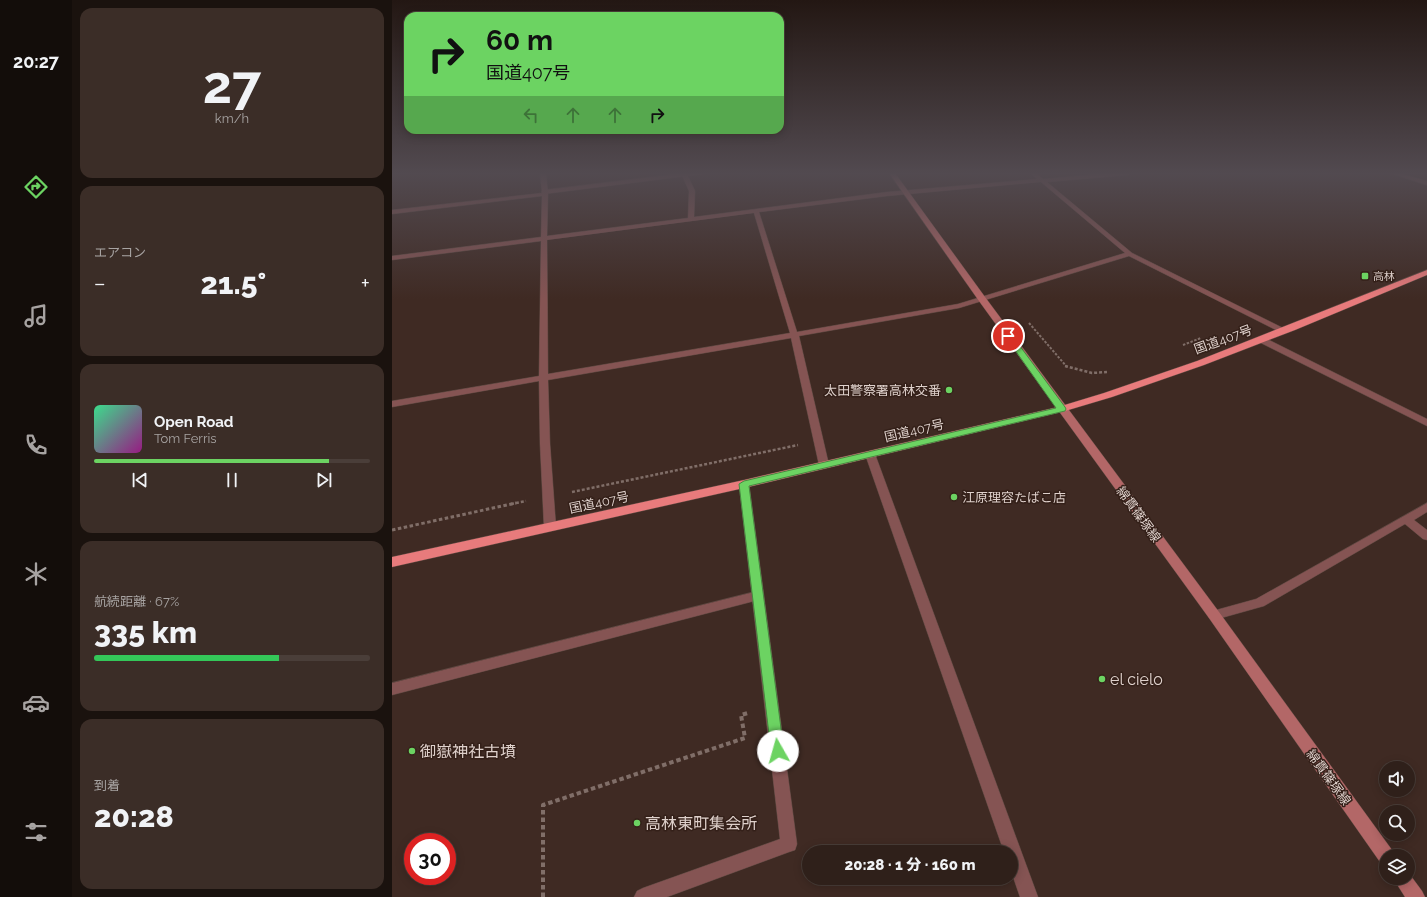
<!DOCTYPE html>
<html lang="ja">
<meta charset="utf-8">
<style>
:root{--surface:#2f201a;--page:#3b2d27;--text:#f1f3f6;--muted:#a7a3a2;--line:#4a3e39;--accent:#6cd362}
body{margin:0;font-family:Raleway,"Noto Sans JP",sans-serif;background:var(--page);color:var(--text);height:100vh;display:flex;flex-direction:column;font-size:15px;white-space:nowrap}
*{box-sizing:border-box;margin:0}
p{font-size:13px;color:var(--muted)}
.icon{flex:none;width:22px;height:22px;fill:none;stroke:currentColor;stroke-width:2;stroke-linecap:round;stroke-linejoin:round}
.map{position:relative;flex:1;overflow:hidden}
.side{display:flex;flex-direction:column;gap:8px;padding:8px;background:#1a120e;width:320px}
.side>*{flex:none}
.banner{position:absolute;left:12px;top:12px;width:380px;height:122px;border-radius:12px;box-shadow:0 2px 10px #0003,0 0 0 1px var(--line);background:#6cd362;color:#111;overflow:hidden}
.tools{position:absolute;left:987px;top:761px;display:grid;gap:8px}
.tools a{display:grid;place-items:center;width:36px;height:36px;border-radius:50%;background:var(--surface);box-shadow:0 2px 10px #0003,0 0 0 1px var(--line);font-size:20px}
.speed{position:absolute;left:12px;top:833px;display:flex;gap:8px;font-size:20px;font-weight:700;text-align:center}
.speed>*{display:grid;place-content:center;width:52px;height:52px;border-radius:50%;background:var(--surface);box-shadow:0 2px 10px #0003,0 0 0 1px var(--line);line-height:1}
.speed .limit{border:6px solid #d22;background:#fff;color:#111}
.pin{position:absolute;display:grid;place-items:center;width:34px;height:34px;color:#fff;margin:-17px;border:2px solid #fff;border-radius:50%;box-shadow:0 1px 4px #0007}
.me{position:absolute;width:44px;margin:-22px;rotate:353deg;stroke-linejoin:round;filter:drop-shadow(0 0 3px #0008)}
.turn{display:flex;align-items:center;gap:14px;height:84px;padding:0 16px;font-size:18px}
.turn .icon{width:52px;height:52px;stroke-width:2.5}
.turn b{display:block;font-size:28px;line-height:34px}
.lanes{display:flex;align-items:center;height:38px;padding:0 16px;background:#0003;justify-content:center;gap:20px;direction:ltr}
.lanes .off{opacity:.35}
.big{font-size:30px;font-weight:800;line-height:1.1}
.side .tile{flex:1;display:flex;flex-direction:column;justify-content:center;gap:6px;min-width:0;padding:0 14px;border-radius:12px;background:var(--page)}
.side .dial{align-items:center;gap:0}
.dial b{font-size:52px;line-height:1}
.song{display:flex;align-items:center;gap:12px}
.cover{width:48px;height:48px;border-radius:6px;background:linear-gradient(135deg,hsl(150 70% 55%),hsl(310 70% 35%))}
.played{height:4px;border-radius:2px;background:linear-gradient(90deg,var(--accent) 85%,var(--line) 85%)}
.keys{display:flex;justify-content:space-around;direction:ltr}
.heat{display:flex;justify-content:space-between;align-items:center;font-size:22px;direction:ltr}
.charge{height:6px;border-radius:3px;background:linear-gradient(90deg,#34c759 67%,var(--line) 0)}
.trip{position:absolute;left:410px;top:845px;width:216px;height:40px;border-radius:20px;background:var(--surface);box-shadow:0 2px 10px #0003,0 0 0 1px var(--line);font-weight:800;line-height:40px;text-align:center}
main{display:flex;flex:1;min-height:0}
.menu{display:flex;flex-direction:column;width:72px;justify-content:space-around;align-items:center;background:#130d0a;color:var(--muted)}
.menu .icon{width:28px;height:28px}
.menu .on{color:var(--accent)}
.menu b{font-size:18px;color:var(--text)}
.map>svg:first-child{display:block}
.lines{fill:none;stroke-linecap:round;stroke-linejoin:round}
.service-casing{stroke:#5c4841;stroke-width:1}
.minor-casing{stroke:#5c4841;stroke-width:1}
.secondary-casing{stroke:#5c4841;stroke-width:1}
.trunk-casing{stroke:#5c4841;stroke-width:1}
.path-far3{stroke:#806e68;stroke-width:2;stroke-dasharray:2.5 1.5;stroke-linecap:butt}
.path-far2{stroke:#806e68;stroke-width:2.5;stroke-dasharray:3 2;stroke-linecap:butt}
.path-far1{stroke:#806e68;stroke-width:3;stroke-dasharray:3.5 2.5;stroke-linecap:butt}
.path{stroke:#806e68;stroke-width:4;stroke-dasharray:4.5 3;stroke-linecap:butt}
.service{fill:#855453;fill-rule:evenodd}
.minor{fill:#855453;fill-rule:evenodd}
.secondary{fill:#b36767;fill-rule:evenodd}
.trunk{fill:#e87b7c;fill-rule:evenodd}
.route{fill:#6cd362;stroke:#468940}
.poi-dot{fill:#6cd362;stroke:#342019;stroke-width:1.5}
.labels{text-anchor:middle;stroke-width:3;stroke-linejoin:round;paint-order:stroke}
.far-poi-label{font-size:11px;fill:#dfd1cc;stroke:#342019;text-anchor:start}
.street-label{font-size:13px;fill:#dfd1cc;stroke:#342019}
.poi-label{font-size:13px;fill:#dfd1cc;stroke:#342019;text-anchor:end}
.near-poi-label{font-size:16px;fill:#dfd1cc;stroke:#342019;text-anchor:start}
</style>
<main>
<nav class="menu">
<b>20:27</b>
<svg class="icon on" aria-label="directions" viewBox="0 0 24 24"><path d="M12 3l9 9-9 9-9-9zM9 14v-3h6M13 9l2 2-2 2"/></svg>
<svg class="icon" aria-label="music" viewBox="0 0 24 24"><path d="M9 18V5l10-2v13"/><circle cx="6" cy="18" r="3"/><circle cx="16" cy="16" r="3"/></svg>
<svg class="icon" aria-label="phone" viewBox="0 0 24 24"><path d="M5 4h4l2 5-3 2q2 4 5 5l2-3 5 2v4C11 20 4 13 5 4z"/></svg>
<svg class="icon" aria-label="climate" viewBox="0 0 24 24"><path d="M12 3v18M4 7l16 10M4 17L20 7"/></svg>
<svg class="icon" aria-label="car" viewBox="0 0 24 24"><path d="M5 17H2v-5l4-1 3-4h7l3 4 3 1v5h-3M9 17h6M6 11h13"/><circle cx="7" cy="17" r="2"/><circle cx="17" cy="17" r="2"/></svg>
<svg class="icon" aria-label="filters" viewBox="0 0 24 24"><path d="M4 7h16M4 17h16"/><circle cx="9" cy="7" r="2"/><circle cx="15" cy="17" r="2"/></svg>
</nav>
<section class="side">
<div class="tile dial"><b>27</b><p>km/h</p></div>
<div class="tile"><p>エアコン</p>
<div class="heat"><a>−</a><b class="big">21.5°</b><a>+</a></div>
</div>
<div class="tile">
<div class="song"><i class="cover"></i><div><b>Open Road</b><p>Tom Ferris</p></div></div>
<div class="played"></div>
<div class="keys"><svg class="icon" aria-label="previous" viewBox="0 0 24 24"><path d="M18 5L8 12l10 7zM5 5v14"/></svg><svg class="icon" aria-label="pause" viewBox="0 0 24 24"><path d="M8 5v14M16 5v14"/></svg><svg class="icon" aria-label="next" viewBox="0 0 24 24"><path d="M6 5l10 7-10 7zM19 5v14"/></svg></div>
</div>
<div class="tile"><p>航続距離 · 67%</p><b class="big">335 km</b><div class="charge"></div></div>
<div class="tile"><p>到着</p><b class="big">20:28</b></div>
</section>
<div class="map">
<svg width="1035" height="897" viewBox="0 0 1035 897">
<rect width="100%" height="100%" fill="#3f2a23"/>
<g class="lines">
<defs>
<g id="service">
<path d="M293,173l3,2 -1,1 -143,18 -3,-2 3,-2z"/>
<path d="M366,591l4,2 2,3 -2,3 -370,96v-12z"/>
</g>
<g id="minor">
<path d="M148,173h6l2,21 -1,42 141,-18 1,-27 -8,-18h30l-23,3 7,15 -1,26 193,-25 150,-13 -7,-6h6l7,6 65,-6h23l-3,2 -81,7 85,71 157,78 -4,2h-3l-153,-77 -170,52 -160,28 30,129 -5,3 -5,-3 -28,-127 -243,42 2,64 6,83 -2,3h-8l-2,-3 -4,-83 -1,-63 -147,26v-6l147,-25 2,-135 -149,19v-4l149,-19 1,-41 -150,18v-4l150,-17zM649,182l84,71 -167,51 -161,28 -38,-120 128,-16zM362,213l36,120 -242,41 -1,-134z"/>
<path d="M998,173h9l28,8v4z"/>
<path d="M867,338h6l162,81v7l-168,-84z"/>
<path d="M478,451l5,3 163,443h-18l-9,-26v-19h-7l-139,-398z"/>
<path d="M352,481l5,3 48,360 -2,6 -6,2 -122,45h-33l3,-6 6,-3 137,-49 -41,-355z"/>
<path d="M1035,503v9l-13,8 13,10v10l-4,-1 -18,-15 -141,82 -50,14 -5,-2 -1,-3 1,-3 47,-13z"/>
</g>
<g id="secondary">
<path d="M497,173h6l90,124 234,315 173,238 2,6h-8v8l-6,-2 -171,-244 -230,-317z"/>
<path d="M1016,872l14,19 3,6h-20l-12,-19h15z"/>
</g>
<path id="trunk" d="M1035,270v5l-132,55 -91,35 -92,32 -47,14 -321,77 -352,79v-10l352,-77 314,-73 46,-14 93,-32z"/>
</defs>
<use href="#service" class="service-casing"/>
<use href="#minor" class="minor-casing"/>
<use href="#secondary" class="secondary-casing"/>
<use href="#trunk" class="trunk-casing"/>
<g class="path-far3">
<path d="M637,323l38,44"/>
<path d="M791,345l18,-7"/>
</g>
<g class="path-far2">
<path d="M673,366l27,7 15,-1"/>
<path d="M180,492l226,-47"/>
<path d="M119,504l15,-3"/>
</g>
<path class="path-far1" d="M0,530l124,-27"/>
<path class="path" d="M151,897v-92l202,-67 -4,-23 7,-2"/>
<use href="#service" class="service"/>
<use href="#minor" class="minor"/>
<use href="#secondary" class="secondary"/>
<use href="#trunk" class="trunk"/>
</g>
<linearGradient id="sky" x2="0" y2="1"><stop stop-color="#231713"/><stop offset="0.58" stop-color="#524a50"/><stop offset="1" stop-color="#524a50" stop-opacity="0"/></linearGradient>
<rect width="1035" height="299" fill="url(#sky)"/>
<path class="route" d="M614,334h5l54,73 1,2 -1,2 -316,75 35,265 -2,4 -4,2 -5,-2 -2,-4 -32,-267 5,-3 312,-73 -51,-72z"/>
<g class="poi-dot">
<rect x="969" y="272" width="8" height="8" rx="2"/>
<circle cx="557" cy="390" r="4"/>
<circle cx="562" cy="497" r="4"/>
<circle cx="710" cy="679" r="4"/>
<circle cx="20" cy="751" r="4"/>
<circle cx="245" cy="823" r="4"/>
</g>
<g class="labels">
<g class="far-poi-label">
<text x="981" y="280">高林</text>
</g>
<g class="street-label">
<text transform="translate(831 339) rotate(-20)" y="5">国道407号</text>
<text transform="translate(522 430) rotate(-13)" y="5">国道407号</text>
<text transform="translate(207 502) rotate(-12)" y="5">国道407号</text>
<text transform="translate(747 514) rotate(54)" y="5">綿貫篠塚線</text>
<text transform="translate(937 777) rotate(54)" y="5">綿貫篠塚線</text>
</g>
<g class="poi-label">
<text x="549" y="395">太田警察署高林交番</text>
<text x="570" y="502" text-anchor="start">江原理容たばこ店</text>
</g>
<g class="near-poi-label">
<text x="718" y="685">el cielo</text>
<text x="28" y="757">御嶽神社古墳</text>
<text x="253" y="829">高林東町集会所</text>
</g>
</g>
</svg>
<div class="tools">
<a><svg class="icon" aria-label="sound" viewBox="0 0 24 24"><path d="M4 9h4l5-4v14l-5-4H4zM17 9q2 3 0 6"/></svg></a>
<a><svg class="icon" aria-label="search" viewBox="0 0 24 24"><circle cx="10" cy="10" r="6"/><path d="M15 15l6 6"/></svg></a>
<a><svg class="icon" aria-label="layers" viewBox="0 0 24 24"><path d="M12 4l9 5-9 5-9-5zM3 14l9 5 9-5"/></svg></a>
</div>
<div class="speed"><div class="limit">30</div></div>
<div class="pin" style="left:616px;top:336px;background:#d93025"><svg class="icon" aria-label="arrive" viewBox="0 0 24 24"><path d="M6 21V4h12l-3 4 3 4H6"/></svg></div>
<svg class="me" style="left:386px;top:751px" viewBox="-20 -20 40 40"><circle r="19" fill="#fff"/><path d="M0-13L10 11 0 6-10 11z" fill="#6cd362"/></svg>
<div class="trip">20:28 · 1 分 · 160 m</div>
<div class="banner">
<div class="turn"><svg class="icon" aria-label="right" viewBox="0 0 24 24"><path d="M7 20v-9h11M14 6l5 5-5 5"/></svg><div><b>60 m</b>国道407号</div></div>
<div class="lanes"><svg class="icon off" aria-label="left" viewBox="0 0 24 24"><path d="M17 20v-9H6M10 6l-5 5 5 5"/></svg><svg class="icon off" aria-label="ahead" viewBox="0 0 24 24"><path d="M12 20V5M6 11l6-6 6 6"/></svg><svg class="icon off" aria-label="ahead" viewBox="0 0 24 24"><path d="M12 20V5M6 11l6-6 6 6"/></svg><svg class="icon" aria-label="right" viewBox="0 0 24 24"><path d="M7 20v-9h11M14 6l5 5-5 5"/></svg></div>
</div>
</div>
</main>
